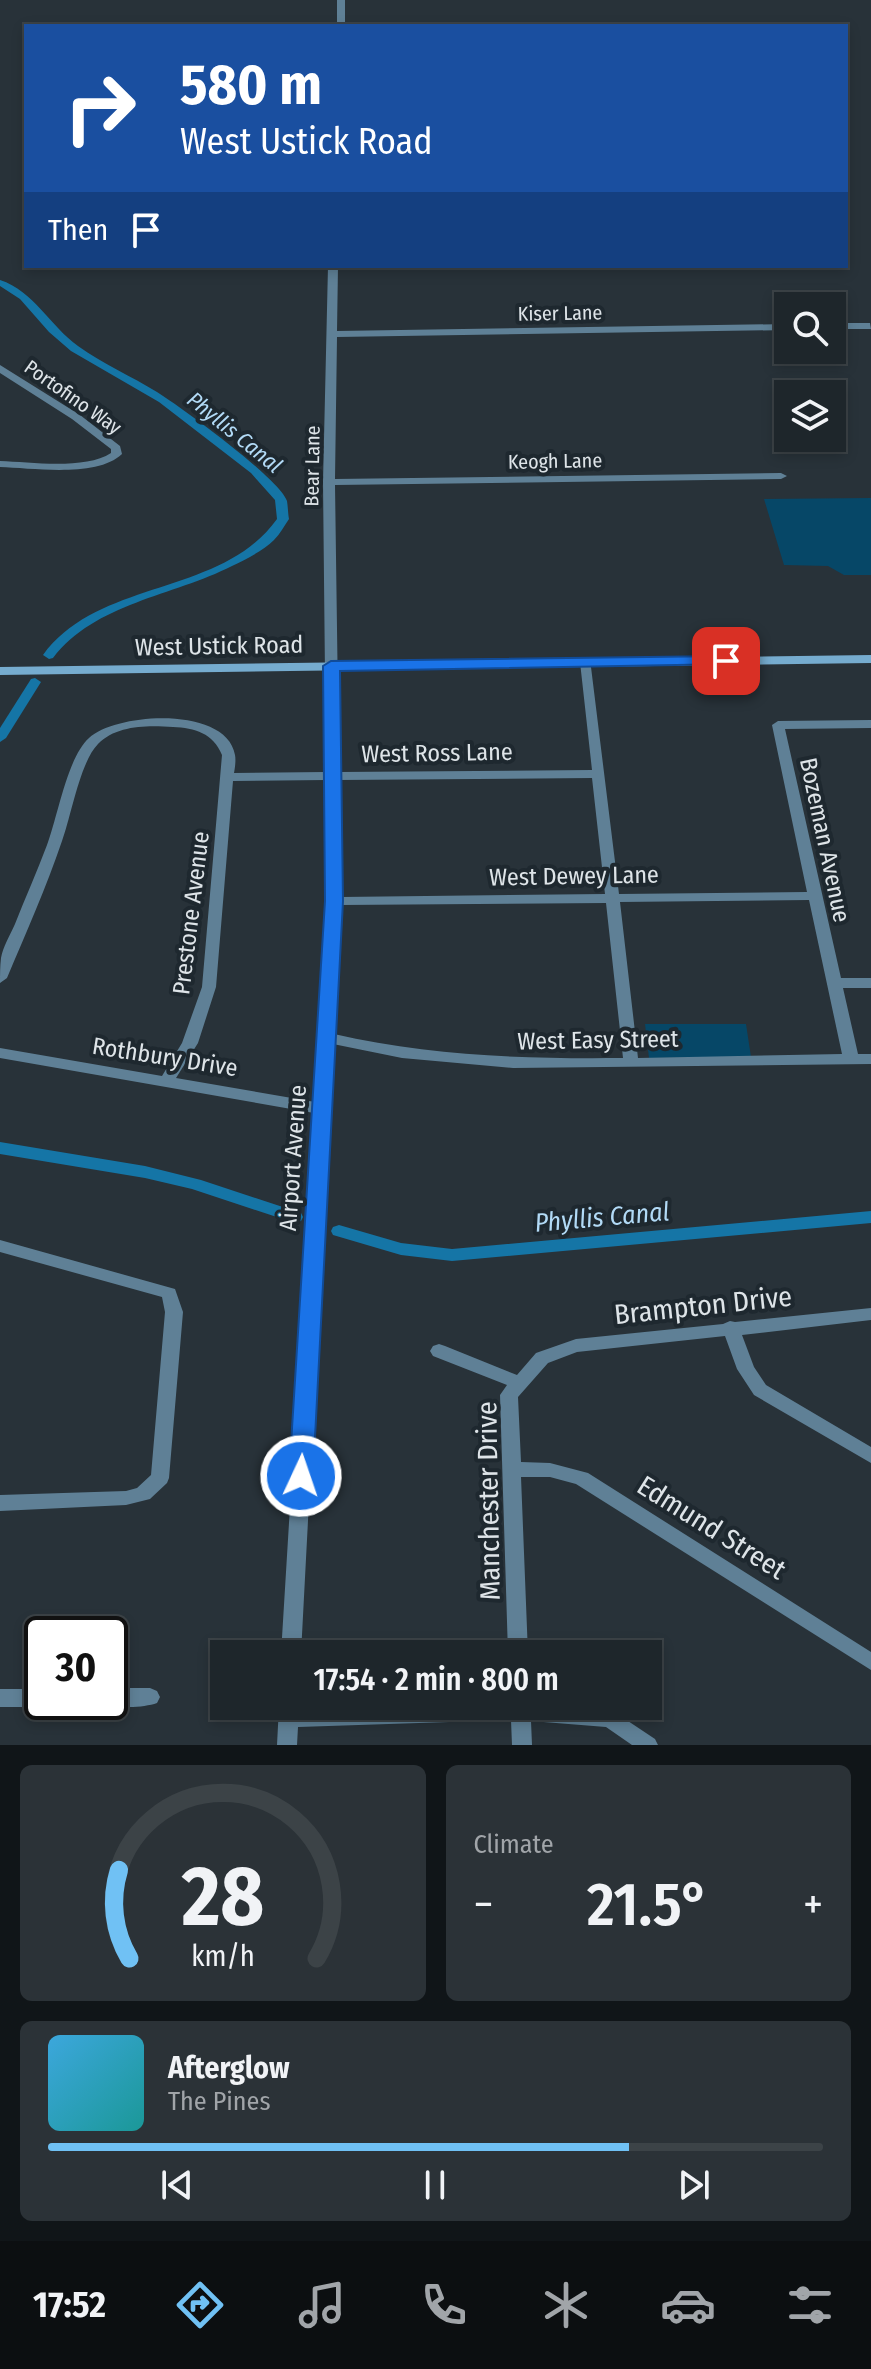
<!DOCTYPE html>
<meta charset="utf-8">
<style>
:root{--surface:#1e262b;--page:#2b3237;--text:#f1f3f6;--muted:#a1a5a9;--line:#3c4347;--accent:#70c1f4}
body{margin:0;font-family:"Fira Sans Condensed",sans-serif;background:var(--page);color:var(--text);height:100vh;display:flex;flex-direction:column;font-size:30px;white-space:nowrap}
*{box-sizing:border-box;margin:0}
p{font-size:26px;color:var(--muted)}
.icon{flex:none;width:44px;height:44px;fill:none;stroke:currentColor;stroke-width:2;stroke-linecap:round;stroke-linejoin:round}
.map{position:relative;height:1745px;overflow:hidden}
.panel{display:flex;flex-direction:column;gap:20px;padding:20px;background:#101518;flex:1}
.panel>*{flex:none}
.hud{position:absolute;left:24px;top:24px;width:824px;height:244px;border-radius:0px;box-shadow:0 4px 12px #0003,0 0 0 2px var(--line);background:#1a4fa0;color:#fff;overflow:hidden}
.buttons{position:absolute;left:774px;top:292px;display:grid;gap:16px}
.buttons a{display:grid;place-items:center;width:72px;height:72px;border-radius:0px;background:var(--surface);box-shadow:0 4px 12px #0003,0 0 0 2px var(--line);font-size:40px}
.speed{position:absolute;left:24px;top:1616px;display:flex;gap:16px;font-size:40px;font-weight:700;text-align:center}
.speed>*{display:grid;place-content:center;width:104px;height:104px;border-radius:50%;background:var(--surface);box-shadow:0 4px 12px #0003,0 0 0 2px var(--line);line-height:1}
.speed .limit{border:4px solid #111;border-radius:12px;background:#fff;color:#111}
.pin{position:absolute;display:grid;place-items:center;width:68px;height:68px;color:#fff;margin:-34px;border-radius:16px;box-shadow:0 4px 12px #0006}
.me{position:absolute;width:88px;margin:-44px;rotate:3deg;stroke-linejoin:round;filter:drop-shadow(0 0 6px #0008)}
.turn{display:flex;align-items:center;gap:28px;height:168px;padding:0 24px;font-size:36px}
.turn .icon{width:104px;height:104px;stroke-width:2.5}
.turn b{display:block;font-size:56px;line-height:68px}
.then{display:flex;align-items:center;height:76px;padding:0 24px;background:#0003;gap:16px;font-size:30px}
.big{font-size:60px;font-weight:600;line-height:1.1}
.panel .widget{flex:1;display:flex;flex-direction:column;justify-content:center;gap:12px;min-width:0;padding:0 28px;border-radius:12px;background:var(--page)}
.panel .dial{align-items:center;gap:0}
.dial svg{height:208px;overflow:visible;fill:none;stroke:var(--line);stroke-width:7;stroke-linecap:round;text-anchor:middle}
.dial text{fill:var(--text);stroke:none}
.song{display:flex;align-items:center;gap:24px}
.cover{width:96px;height:96px;border-radius:12px;background:linear-gradient(135deg,hsl(200 70% 55%),hsl(180 70% 35%))}
.played{height:8px;border-radius:4px;background:linear-gradient(90deg,var(--accent) 75%,var(--line) 75%)}
.keys{display:flex;justify-content:space-around;direction:ltr}
.heat{display:flex;justify-content:space-between;align-items:center;font-size:44px;direction:ltr}
.panel .tiles{flex:1;display:grid;gap:20px;grid-template-columns:1fr 1fr}
.widget:last-child{grid-column:span 2}
.trip{position:absolute;left:210px;top:1640px;width:452px;height:80px;border-radius:0px;background:var(--surface);box-shadow:0 4px 12px #0003,0 0 0 2px var(--line);font-weight:600;line-height:80px;text-align:center}
.menu{display:flex;height:128px;justify-content:space-around;align-items:center;background:#0c0f11;color:var(--muted)}
.menu .icon{width:56px;height:56px}
.menu .active{color:var(--accent)}
.menu b{font-size:36px;color:var(--text)}
.map>svg:first-child{display:block}
.green{fill:#064767}
.lines{fill:none;stroke-linecap:round;stroke-linejoin:round}
.canal{fill:#1575a6;fill-rule:evenodd}
.street{fill:#5f8096;fill-rule:evenodd}
.secondary{fill:#76accf;fill-rule:evenodd}
.route{fill:#1a73e8;stroke:#114b97;stroke-width:2}
.labels{text-anchor:middle;stroke-width:8;stroke-linejoin:round;paint-order:stroke}
.far-street-label{font-size:20px;fill:#dee4e8;stroke:#1e282f}
.far-water-label{font-size:22px;font-style:italic;fill:#b2daf6;stroke:#1e282f}
.street-label{font-size:24px;fill:#dee4e8;stroke:#1e282f}
.water-label{font-size:26px;font-style:italic;fill:#b2daf6;stroke:#1e282f}
.near-street-label{font-size:28px;fill:#dee4e8;stroke:#1e282f}
</style>
<div class="map">
<svg width="871" height="1745" viewBox="0 0 871 1745">
<rect width="100%" height="100%" fill="#283239"/>
<g class="green">
<path d="M871,498v77h-27l-16,-9 -44,-1 -20,-66z"/>
<path d="M645,1024h101l5,33 -102,1z"/>
</g>
<g class="lines">
<g class="canal">
<path d="M0,280c34,11 50,46 78,66 25,18 53,30 79,46 24,15 123,87 130,109 1,6 1,13 2,18 -5,7 -9,15 -15,21 -11,11 -28,19 -42,26 -59,30 -137,37 -179,92l-4,1 -6,-4c56,-77 178,-58 234,-136l-2,-19 -24,-27 -92,-71 -88,-51 -22,-19 -29,-33 -20,-13z"/>
<path d="M35,678l6,4 -35,56 -6,4v-14l31,-49z"/>
<path d="M0,1142l145,24 56,14 100,33 2,4 -2,4 -6,2 -103,-34 -47,-11 -145,-24z"/>
<path d="M871,1211v12l-419,38 -51,-6 -68,-20 -2,-4 2,-4 6,-2 62,18 51,6z"/>
</g>
<g class="street">
<rect x="337" y="0" width="8" height="26"/>
<path d="M328,266h10l-1,65 451,-7v6l-451,7 -2,142 446,-6 6,3 -6,3 -446,6 4,287 253,-2 -12,-108 6,-4 4,1 29,235 188,-2 -35,-167 6,-4 93,-1v8l-86,1 56,249h30v10h-28l15,66h13v10l-358,4 -111,-10 -69,-14 -32,610h-20l33,-541 -314,-55v-10l162,28 20,-33 20,-56 20,-232c-9,-22 -27,-27 -49,-28 -25,-2 -57,-2 -75,17 -18,18 -27,73 -36,97 -16,47 -36,92 -55,137l-7,5c0,-8 0,-17 1,-25 2,-11 9,-23 14,-34 10,-26 22,-52 32,-79 11,-29 20,-87 42,-107 28,-26 138,-32 146,17 1,5 0,13 -1,18l92,-1 -3,-290zM592,778l13,116 -264,3 -2,-117zM326,780l1,121 -12,201 -139,-24 22,-35 18,-56 17,-206zM809,900l33,154 -204,4 -18,-156zM606,903l17,155c-98,1 -194,-2 -289,-24l7,-129z"/>
<path d="M832,323h38l1,6h-39z"/>
<path d="M0,365l80,50 40,31 2,8c-25,24 -89,14 -122,13v-6c31,1 85,9 111,-8v-4l-39,-30 -72,-46z"/>
<path d="M0,1240l175,49 8,23 -14,166 -2,5 -17,16 -24,6 -126,6v-16l126,-4 11,-3 14,-13 14,-163 -3,-15 -162,-45z"/>
<path d="M871,1308v12l-129,15 12,32 12,18 105,62v16l-117,-68 -17,-26 -12,-33 -148,16 -29,11 -30,34 3,65 29,1 38,10 283,179v18l-295,-186 -26,-7h-29l7,177h-20l-8,-259 7,-10 -74,-29 -3,-5 3,-5 6,-2 6,2 72,29 19,-22 40,-14 147,-15 7,-3 5,1z"/>
<path d="M110,1688h40l7,3 3,6 -3,6c-14,5 -42,6 -55,-1h8z"/>
<path d="M0,1689h42v13h8l-8,5h-42z"/>
<path d="M279,1706h20v3l94,-3h176l41,3 45,30 3,6h-26l-26,-18 -75,-6 1,24h-20l-1,-25 -213,7 -1,18h-20z"/>
</g>
<path class="secondary" d="M871,655v8l-871,12v-8z"/>
</g>
<path class="route" d="M726,656l8,5 -2,3 -392,7 3,230 -30,575 -4,7 -8,2 -9,-2 -3,-7 36,-575 -2,-235 8,-5z"/>
<g class="labels">
<g class="far-street-label">
<text transform="translate(560 313) rotate(-1)" y="7">Kiser Lane</text>
<text transform="translate(73 397) rotate(35)" y="7">Portofino Way</text>
<text transform="translate(555 461) rotate(-1)" y="7">Keogh Lane</text>
<text transform="translate(312 466) rotate(-89)" y="7">Bear Lane</text>
</g>
<g class="far-water-label">
<text transform="translate(235 432) rotate(39)" y="8">Phyllis Canal</text>
</g>
<g class="street-label">
<text transform="translate(219 646) rotate(-1)" y="8">West Ustick Road</text>
<text transform="translate(437 753) rotate(-1)" y="8">West Ross Lane</text>
<text transform="translate(825 840) rotate(78)" y="8">Bozeman Avenue</text>
<text transform="translate(574 876) rotate(-1)" y="8">West Dewey Lane</text>
<text transform="translate(191 913) rotate(-83)" y="8">Prestone Avenue</text>
<text transform="translate(598 1040) rotate(-1)" y="8">West Easy Street</text>
<text transform="translate(165 1057) rotate(9)" y="8">Rothbury Drive</text>
<text transform="translate(293 1158) rotate(-86)" y="8">Airport Avenue</text>
</g>
<g class="water-label">
<text transform="translate(602 1217) rotate(-5)" y="9">Phyllis Canal</text>
</g>
<g class="near-street-label">
<text transform="translate(703 1305) rotate(-6)" y="10">Brampton Drive</text>
<text transform="translate(488 1501) rotate(-91)" y="10">Manchester Drive</text>
<text transform="translate(712 1527) rotate(32)" y="10">Edmund Street</text>
</g>
</g>
</svg>
<div class="buttons">
<a><svg class="icon" aria-label="search" viewBox="0 0 24 24"><circle cx="10" cy="10" r="6"/><path d="M15 15l6 6"/></svg></a>
<a><svg class="icon" aria-label="layers" viewBox="0 0 24 24"><path d="M12 4l9 5-9 5-9-5zM3 14l9 5 9-5"/></svg></a>
</div>
<div class="speed"><div class="limit">30</div></div>
<div class="pin" style="left:726px;top:661px;background:#d93025"><svg class="icon" aria-label="arrive" viewBox="0 0 24 24"><path d="M6 21V4h12l-3 4 3 4H6"/></svg></div>
<svg class="me" style="left:301px;top:1476px" viewBox="-20 -20 40 40"><circle r="17" fill="#1a73e8" stroke="#fff" stroke-width="3"/><path d="M0-11L8 9 0 5-8 9z" fill="#fff"/></svg>
<div class="trip">17:54 · 2 min · 800 m</div>
<div class="hud">
<div class="turn"><svg class="icon" aria-label="right" viewBox="0 0 24 24"><path d="M7 20v-9h11M14 6l5 5-5 5"/></svg><div><b>580 m</b>West Ustick Road</div></div>
<div class="then">Then<svg class="icon" aria-label="arrive" viewBox="0 0 24 24"><path d="M6 21V4h12l-3 4 3 4H6"/></svg></div>
</div>
</div>
<section class="panel">
<div class="tiles">
<div class="widget dial"><svg viewBox="0 0 100 80">
<path d="M14 69A42 42 0 1 1 86 69"/>
<path d="M14 69A42 42 0 0 1 10 35" stroke="#70c1f4"/>
<text x="50" y="56" font-size="32" font-weight="700">28</text>
<text x="50" y="72" font-size="11">km/h</text>
</svg></div>
<div class="widget"><p>Climate</p>
<div class="heat"><a>−</a><b class="big">21.5°</b><a>+</a></div>
</div>
<div class="widget">
<div class="song"><i class="cover"></i><div><b>Afterglow</b><p>The Pines</p></div></div>
<div class="played"></div>
<div class="keys"><svg class="icon" aria-label="previous" viewBox="0 0 24 24"><path d="M18 5L8 12l10 7zM5 5v14"/></svg><svg class="icon" aria-label="pause" viewBox="0 0 24 24"><path d="M8 5v14M16 5v14"/></svg><svg class="icon" aria-label="next" viewBox="0 0 24 24"><path d="M6 5l10 7-10 7zM19 5v14"/></svg></div>
</div>
</div>
</section>
<nav class="menu">
<b>17:52</b>
<svg class="icon active" aria-label="directions" viewBox="0 0 24 24"><path d="M12 3l9 9-9 9-9-9zM9 14v-3h6M13 9l2 2-2 2"/></svg>
<svg class="icon" aria-label="music" viewBox="0 0 24 24"><path d="M9 18V5l10-2v13"/><circle cx="6" cy="18" r="3"/><circle cx="16" cy="16" r="3"/></svg>
<svg class="icon" aria-label="phone" viewBox="0 0 24 24"><path d="M5 4h4l2 5-3 2q2 4 5 5l2-3 5 2v4C11 20 4 13 5 4z"/></svg>
<svg class="icon" aria-label="climate" viewBox="0 0 24 24"><path d="M12 3v18M4 7l16 10M4 17L20 7"/></svg>
<svg class="icon" aria-label="car" viewBox="0 0 24 24"><path d="M5 17H2v-5l4-1 3-4h7l3 4 3 1v5h-3M9 17h6M6 11h13"/><circle cx="7" cy="17" r="2"/><circle cx="17" cy="17" r="2"/></svg>
<svg class="icon" aria-label="filters" viewBox="0 0 24 24"><path d="M4 7h16M4 17h16"/><circle cx="9" cy="7" r="2"/><circle cx="15" cy="17" r="2"/></svg>
</nav>
